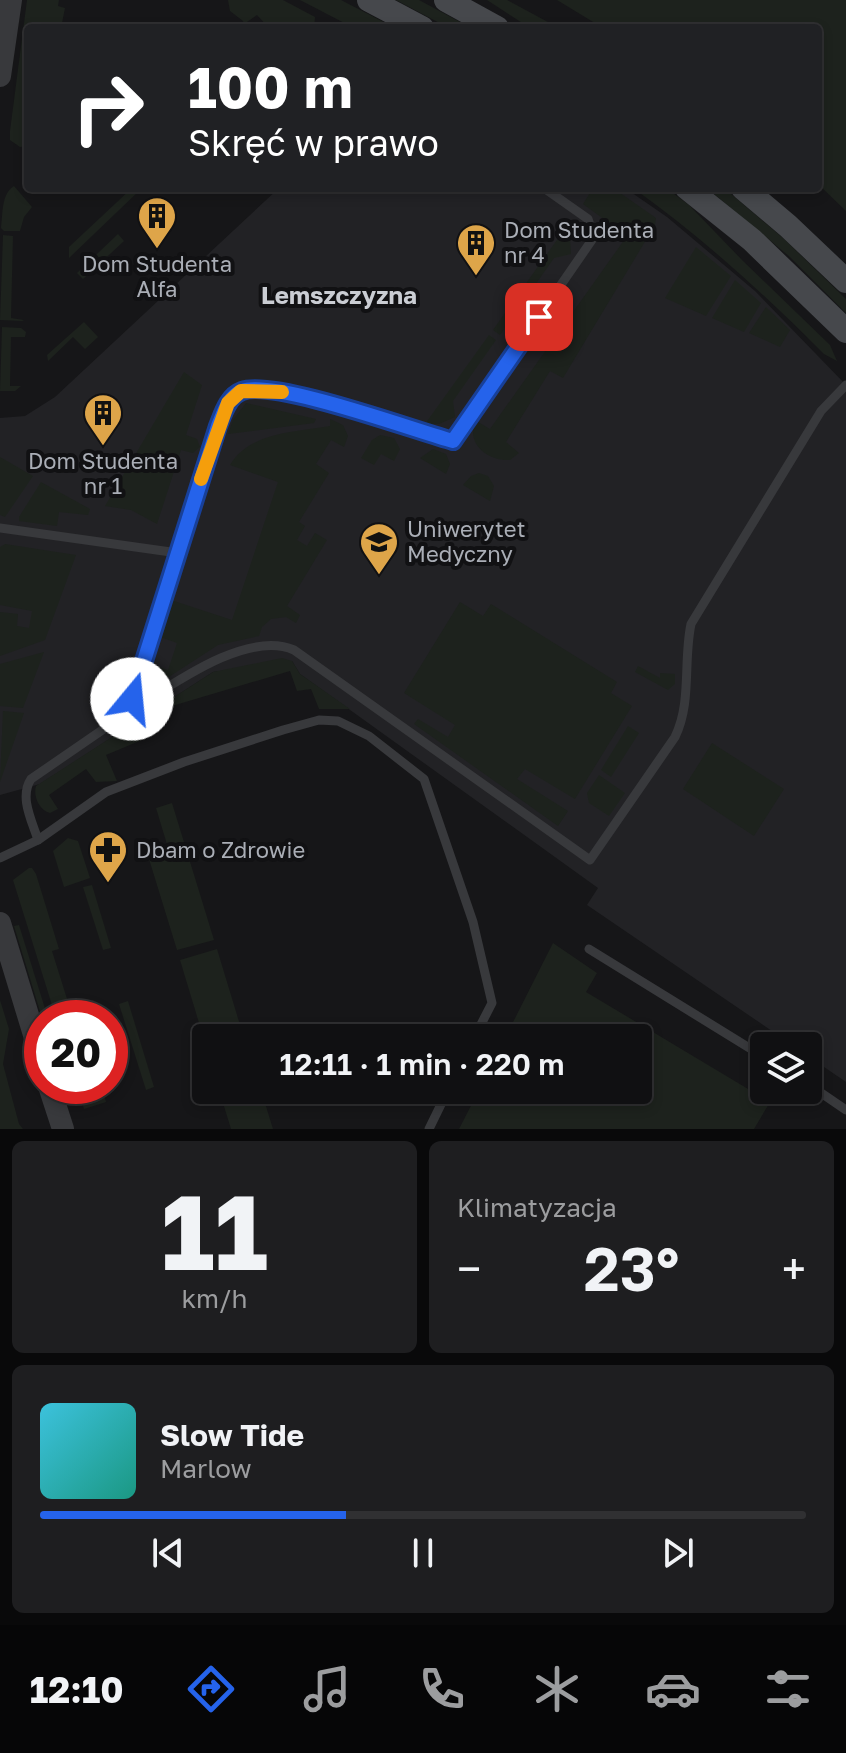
<!DOCTYPE html>
<html lang="pl">
<meta charset="utf-8">
<style>
:root{--surface:#101012;--page:#1e1e20;--text:#f1f3f6;--muted:#9c9d9f;--line:#303032;--accent:#2563eb}
body{margin:0;font-family:"Golos Text",sans-serif;background:var(--page);color:var(--text);height:100vh;display:flex;flex-direction:column;font-size:30px;white-space:nowrap}
*{box-sizing:border-box;margin:0}
p{font-size:26px;color:var(--muted)}
.icon{flex:none;width:44px;height:44px;fill:none;stroke:currentColor;stroke-width:2;stroke-linecap:round;stroke-linejoin:round}
.map{position:relative;height:1129px;overflow:hidden}
.side{display:flex;flex-direction:column;gap:12px;padding:12px;background:#09090a;flex:1}
.side>*{flex:none}
.hud{position:absolute;left:24px;top:24px;width:798px;height:168px;border-radius:8px;box-shadow:0 4px 12px #0003,0 0 0 2px var(--line);background:#202124;color:#fff;overflow:hidden}
.controls{position:absolute;left:750px;top:1032px;display:grid;gap:16px}
.controls a{display:grid;place-items:center;width:72px;height:72px;border-radius:8px;background:var(--surface);box-shadow:0 4px 12px #0003,0 0 0 2px var(--line);font-size:40px}
.speed{position:absolute;left:24px;top:1000px;display:flex;gap:16px;font-size:40px;font-weight:700;text-align:center}
.speed>*{display:grid;place-content:center;width:104px;height:104px;border-radius:50%;background:var(--surface);box-shadow:0 4px 12px #0003,0 0 0 2px var(--line);line-height:1}
.speed .limit{border:12px solid #d22;background:#fff;color:#111}
.pin{position:absolute;display:grid;place-items:center;width:68px;height:68px;color:#fff;margin:-34px;border-radius:16px;box-shadow:0 4px 12px #0006}
.me{position:absolute;width:88px;margin:-44px;rotate:17deg;stroke-linejoin:round;filter:drop-shadow(0 0 6px #0008)}
.turn{display:flex;align-items:center;gap:28px;height:168px;padding:0 32px;font-size:36px}
.turn .icon{width:104px;height:104px;stroke-width:2.5}
.turn b{display:block;font-size:56px;line-height:68px}
.big{font-size:60px;font-weight:600;line-height:1.1}
.side .widget{flex:1;display:flex;flex-direction:column;justify-content:center;gap:12px;min-width:0;padding:0 28px;border-radius:12px;background:var(--page)}
.side .dial{align-items:center;gap:0}
.dial b{font-size:104px;line-height:1}
.song{display:flex;align-items:center;gap:24px}
.cover{width:96px;height:96px;border-radius:12px;background:linear-gradient(135deg,hsl(190 70% 55%),hsl(170 70% 35%))}
.played{height:8px;border-radius:4px;background:linear-gradient(90deg,var(--accent) 40%,var(--line) 40%)}
.keys{display:flex;justify-content:space-around;direction:ltr}
.heat{display:flex;justify-content:space-between;align-items:center;font-size:44px;direction:ltr}
.side .tiles{flex:1;display:grid;gap:12px;grid-template-columns:1fr 1fr}
.widget:last-child{grid-column:span 2}
.trip{position:absolute;left:192px;top:1024px;width:460px;height:80px;border-radius:8px;background:var(--surface);box-shadow:0 4px 12px #0003,0 0 0 2px var(--line);font-weight:600;line-height:80px;text-align:center}
.tab-bar{display:flex;height:128px;justify-content:space-around;align-items:center;background:#060607;color:var(--muted)}
.tab-bar .icon{width:56px;height:56px}
.tab-bar .on{color:var(--accent)}
.tab-bar b{font-size:36px;color:var(--text)}
.map>svg:first-child{display:block}
.built{fill:#222225}
.green{fill:#1d221d}
.lines{fill:none;stroke-linecap:round;stroke-linejoin:round}
.service{stroke:#38393c;stroke-width:9}
.tertiary{stroke:#38393c;stroke-width:22}
.secondary{stroke:#46484c;stroke-width:24}
.route-casing{stroke:#184099;stroke-width:20}
.route{stroke:#2563eb;stroke-width:14}
.slow{stroke:#f59e0b;stroke-width:14}
.labels{text-anchor:middle;stroke-width:8;stroke-linejoin:round;paint-order:stroke}
.poi-label{font-size:22px;fill:#aaaeb6;stroke:#111113;text-anchor:start}
.neighbourhood-label{font-size:24px;font-weight:bold;fill:#cacdd3;stroke:#111113}
</style>
<div class="map">
<svg width="846" height="1129" viewBox="0 0 846 1129">
<rect width="100%" height="100%" fill="#161618"/>
<path class="built" d="M279,188h346l42,29 88,74 91,94v697l-38,-26v-10h-14l-207,-141 11,-17 -298,-214 -8,-13 -79,11 -173,112 -40,11v-377l25,-2 30,-19z"/>
<g class="green">
<path d="M27,0h32l-1,6 7,2 -4,20h-33v118l-8,1 -10,-7v-9z"/>
<path d="M228,0h55l32,17 -1,11h-45l-12,-13 -13,9 -1,-3 -13,-10z"/>
<path d="M300,0h41l54,28h-41z"/>
<path d="M396,0h23l52,28h-22z"/>
<path d="M487,0h20l52,28h-29z"/>
<path d="M557,0h289v211l-28,-27v-156h-215z"/>
<path d="M14,186l18,21 -8,10 -4,14h-16l-3,-3c2,-14 0,-34 13,-42z"/>
<path d="M132,188h10l-73,70v-11z"/>
<path d="M593,188h20l43,30 -1,7 -92,153 -13,-7 -44,71 13,11 -9,7c-21,1 -42,-14 -36,-36l4,-2 12,7 137,-193 -44,-32z"/>
<path d="M633,188h33l23,17 54,56 87,84 7,16 -13,-7c-60,-60 -122,-117 -191,-166z"/>
<path d="M707,188h17l60,51 62,60v14l-56,-56z"/>
<path d="M564,230l6,8 1,16 -17,4 -54,77 -7,-5z"/>
<path d="M118,234l6,7 -41,38 -6,-6z"/>
<path d="M3,235l10,1 -2,82 13,2 -2,1 -22,-1z"/>
<path d="M696,247l35,29 -25,40 -41,-18z"/>
<path d="M735,280l26,23 -17,29 -32,-14z"/>
<path d="M766,307l24,23 -10,17 -31,-14z"/>
<path d="M84,322l14,15 -13,12 -12,-12 -25,24 -1,-6z"/>
<path d="M2,327l19,1 5,4 -1,5h-14l-1,49h11l-6,5h-15z"/>
<path d="M489,335l7,5 -43,61 2,16 -16,7h-14z"/>
<path d="M184,372l18,13 -16,50 11,4 3,8 -7,6 -12,-3 -24,74 -26,-14 -26,-4z"/>
<path d="M246,403l70,16 -2,4 -86,11 5,-14z"/>
<path d="M330,419l13,6 5,11 -4,11 -13,-7 -15,24 13,9 -30,49 6,4 -8,14 10,6 8,-13 12,7 -40,66 13,9 -4,8 -10,-6 -15,2 -9,8 -3,9 -41,9 -60,39 -10,-3 -2,-6 4,-11 18,6 9,-27 -17,-6 11,-37 61,20 46,-138 -48,-17c19,-33 66,-33 100,-39z"/>
<path d="M380,435l14,3 6,11 -6,12 -13,-7 -7,11 -13,-7 11,-18z"/>
<path d="M433,449l13,5 4,10 -4,10 -26,-16z"/>
<path d="M0,457l33,19 -28,41 -5,-2z"/>
<path d="M479,473l9,3 6,10 -4,15 -27,-16 8,-9z"/>
<path d="M41,482l49,27 -2,6 -29,-3 -2,14 -38,-5v-4z"/>
<path d="M5,544l71,11 -31,85 -45,16v-44l18,2 -1,12 12,2 3,-17 -32,-6v-58z"/>
<path d="M460,602l23,14 8,-12 126,78 -6,11 21,13 -57,93 -50,-30 -8,10 51,32 -10,15 -144,-102 4,-5 30,18 7,-12 -51,-32z"/>
<path d="M44,652l-21,56 -23,-2v-42z"/>
<path d="M282,658l10,3 8,13 50,35h-31l-8,-20 -14,2 -7,-20 -128,38 2,10 -18,5 3,13 -43,18 11,26 -21,1 -10,-13 -37,26 9,14 -8,4c-11,-3 -17,-17 -14,-27l177,-114z"/>
<path d="M638,666l22,12v-5l15,1v10l-7,6 -33,-18z"/>
<path d="M3,711l21,2 -24,69z"/>
<path d="M628,726l11,7 -28,44 -10,-7z"/>
<path d="M712,743l72,46 -30,47 -71,-47z"/>
<path d="M599,775l26,18 -16,23 -20,-13 -2,-10z"/>
<path d="M172,803l42,137 -37,10 -28,-91 20,-8 -13,-43z"/>
<path d="M68,838l10,3 12,37 -26,9 -11,-36z"/>
<path d="M29,868h3l4,6 23,75 -7,2 21,67h-17l-43,-138z"/>
<path d="M92,885l19,63 -8,2 -20,-63z"/>
<path d="M19,925l29,93h-6l-28,-92z"/>
<path d="M553,943l44,30 -11,19 184,110 -16,27h-295l20,-39h159v-52h-133z"/>
<path d="M217,949l27,89h-38v8l-26,-86z"/>
<path d="M0,1000l9,29 -6,35 16,60 4,5h-23z"/>
<path d="M128,1001l26,86 -8,3 -27,-86z"/>
<path d="M77,1086h25l4,16 -22,7z"/>
<path d="M219,1090h42l12,39h-42z"/>
</g>
<g class="lines">
<g class="service">
<path d="M544,188l44,31 6,18 -141,204 -160,-48 -52,-2 -13,12 -10,23 -91,287c41,-25 118,-84 167,-63l296,210 85,-123c17,-35 8,-75 16,-113l130,-213 25,-26"/>
<path d="M0,528l178,25"/>
<path d="M38,840c-6,-19 -19,-43 -7,-61l96,-66"/>
<path d="M0,858l38,-18 68,-48 78,-30 99,-32 36,-10 19,1 31,15 55,43 49,143 19,81 -18,35"/>
<path d="M589,949l175,108"/>
<path d="M808,1084l38,26"/>
<path d="M429,1129l19,-39"/>
</g>
<g class="tertiary">
<path d="M0,76l11,-76"/>
<path d="M0,923l42,138"/>
<path d="M49,1086l14,43"/>
</g>
<g class="secondary">
<path d="M369,0l53,28"/>
<path d="M446,0l51,28"/>
<path d="M687,188l65,52 94,91"/>
<path d="M743,188l45,38 58,55"/>
</g>
</g>
<g class="lines">
<defs>
<path id="route" d="M132,699l86,-273c5,-12 10,-30 24,-35 32,-12 171,39 211,50l86,-124"/>
</defs>
<use href="#route" class="route-casing"/>
<use href="#route" class="route"/>
<path class="slow" d="M201,479l27,-76 13,-12 41,1"/>
</g>
<defs>
<symbol id="building-pin" viewBox="-11 -11 22 30"><path d="M0 17L-7.5 6A9.5 9.5 0 1 1 7.5 6Z" fill="#dea549" stroke="#111113"/><path d="M-4-6H4V6H1V3H-1V6H-4ZM-2.5-4.3h1.7v1.8h-1.7ZM.8-4.3h1.7v1.8H.8ZM-2.5-1h1.7V.8h-1.7ZM.8-1h1.7V.8H.8Z" fill="#111"/></symbol>
<symbol id="university-pin" viewBox="-11 -11 22 30"><path d="M0 17L-7.5 6A9.5 9.5 0 1 1 7.5 6Z" fill="#dea549" stroke="#111113"/><path d="M0-5L7-2L0 1L-7-2ZM-4 1L0 2.5L4 1V4Q0 6-4 4Z" fill="#111"/></symbol>
<symbol id="pharmacy-pin" viewBox="-11 -11 22 30"><path d="M0 17L-7.5 6A9.5 9.5 0 1 1 7.5 6Z" fill="#dea549" stroke="#111113"/><path d="M-2-6h4v4h4v4h-4v4h-4v-4h-4v-4h4Z" fill="#111"/></symbol>
</defs>
<g fill-rule="evenodd">
<use href="#building-pin" x="135" y="194" width="44" height="60"/>
<use href="#building-pin" x="454" y="221" width="44" height="60"/>
<use href="#building-pin" x="81" y="391" width="44" height="60"/>
<use href="#university-pin" x="357" y="520" width="44" height="60"/>
<use href="#pharmacy-pin" x="86" y="828" width="44" height="60"/>
</g>
<g class="labels">
<g class="poi-label">
<text x="504" y="238">Dom Studenta<tspan x="504" dy="25">nr 4</tspan></text>
<text x="157" y="272" text-anchor="middle">Dom Studenta<tspan x="157" dy="25">Alfa</tspan></text>
<text x="103" y="469" text-anchor="middle">Dom Studenta<tspan x="103" dy="25">nr 1</tspan></text>
<text x="407" y="537">Uniwerytet<tspan x="407" dy="25">Medyczny</tspan></text>
<text x="136" y="858">Dbam o Zdrowie</text>
</g>
<g class="neighbourhood-label">
<text x="339" y="304">Lemszczyzna</text>
</g>
</g>
</svg>
<div class="controls">
<a><svg class="icon" aria-label="layers" viewBox="0 0 24 24"><path d="M12 4l9 5-9 5-9-5zM3 14l9 5 9-5"/></svg></a>
</div>
<div class="speed"><div class="limit">20</div></div>
<div class="pin" style="left:539px;top:317px;background:#d93025"><svg class="icon" aria-label="arrive" viewBox="0 0 24 24"><path d="M6 21V4h12l-3 4 3 4H6"/></svg></div>
<svg class="me" style="left:132px;top:699px" viewBox="-20 -20 40 40"><circle r="19" fill="#fff"/><path d="M0-13L10 11 0 6-10 11z" fill="#2563eb"/></svg>
<div class="trip">12:11 · 1 min · 220 m</div>
<div class="hud">
<div class="turn"><svg class="icon" aria-label="right" viewBox="0 0 24 24"><path d="M7 20v-9h11M14 6l5 5-5 5"/></svg><div><b>100 m</b>Skręć w prawo</div></div>
</div>
</div>
<section class="side">
<div class="tiles">
<div class="widget dial"><b>11</b><p>km/h</p></div>
<div class="widget"><p>Klimatyzacja</p>
<div class="heat"><a>−</a><b class="big">23°</b><a>+</a></div>
</div>
<div class="widget">
<div class="song"><i class="cover"></i><div><b>Slow Tide</b><p>Marlow</p></div></div>
<div class="played"></div>
<div class="keys"><svg class="icon" aria-label="previous" viewBox="0 0 24 24"><path d="M18 5L8 12l10 7zM5 5v14"/></svg><svg class="icon" aria-label="pause" viewBox="0 0 24 24"><path d="M8 5v14M16 5v14"/></svg><svg class="icon" aria-label="next" viewBox="0 0 24 24"><path d="M6 5l10 7-10 7zM19 5v14"/></svg></div>
</div>
</div>
</section>
<nav class="tab-bar">
<b>12:10</b>
<svg class="icon on" aria-label="directions" viewBox="0 0 24 24"><path d="M12 3l9 9-9 9-9-9zM9 14v-3h6M13 9l2 2-2 2"/></svg>
<svg class="icon" aria-label="music" viewBox="0 0 24 24"><path d="M9 18V5l10-2v13"/><circle cx="6" cy="18" r="3"/><circle cx="16" cy="16" r="3"/></svg>
<svg class="icon" aria-label="phone" viewBox="0 0 24 24"><path d="M5 4h4l2 5-3 2q2 4 5 5l2-3 5 2v4C11 20 4 13 5 4z"/></svg>
<svg class="icon" aria-label="climate" viewBox="0 0 24 24"><path d="M12 3v18M4 7l16 10M4 17L20 7"/></svg>
<svg class="icon" aria-label="car" viewBox="0 0 24 24"><path d="M5 17H2v-5l4-1 3-4h7l3 4 3 1v5h-3M9 17h6M6 11h13"/><circle cx="7" cy="17" r="2"/><circle cx="17" cy="17" r="2"/></svg>
<svg class="icon" aria-label="filters" viewBox="0 0 24 24"><path d="M4 7h16M4 17h16"/><circle cx="9" cy="7" r="2"/><circle cx="15" cy="17" r="2"/></svg>
</nav>
